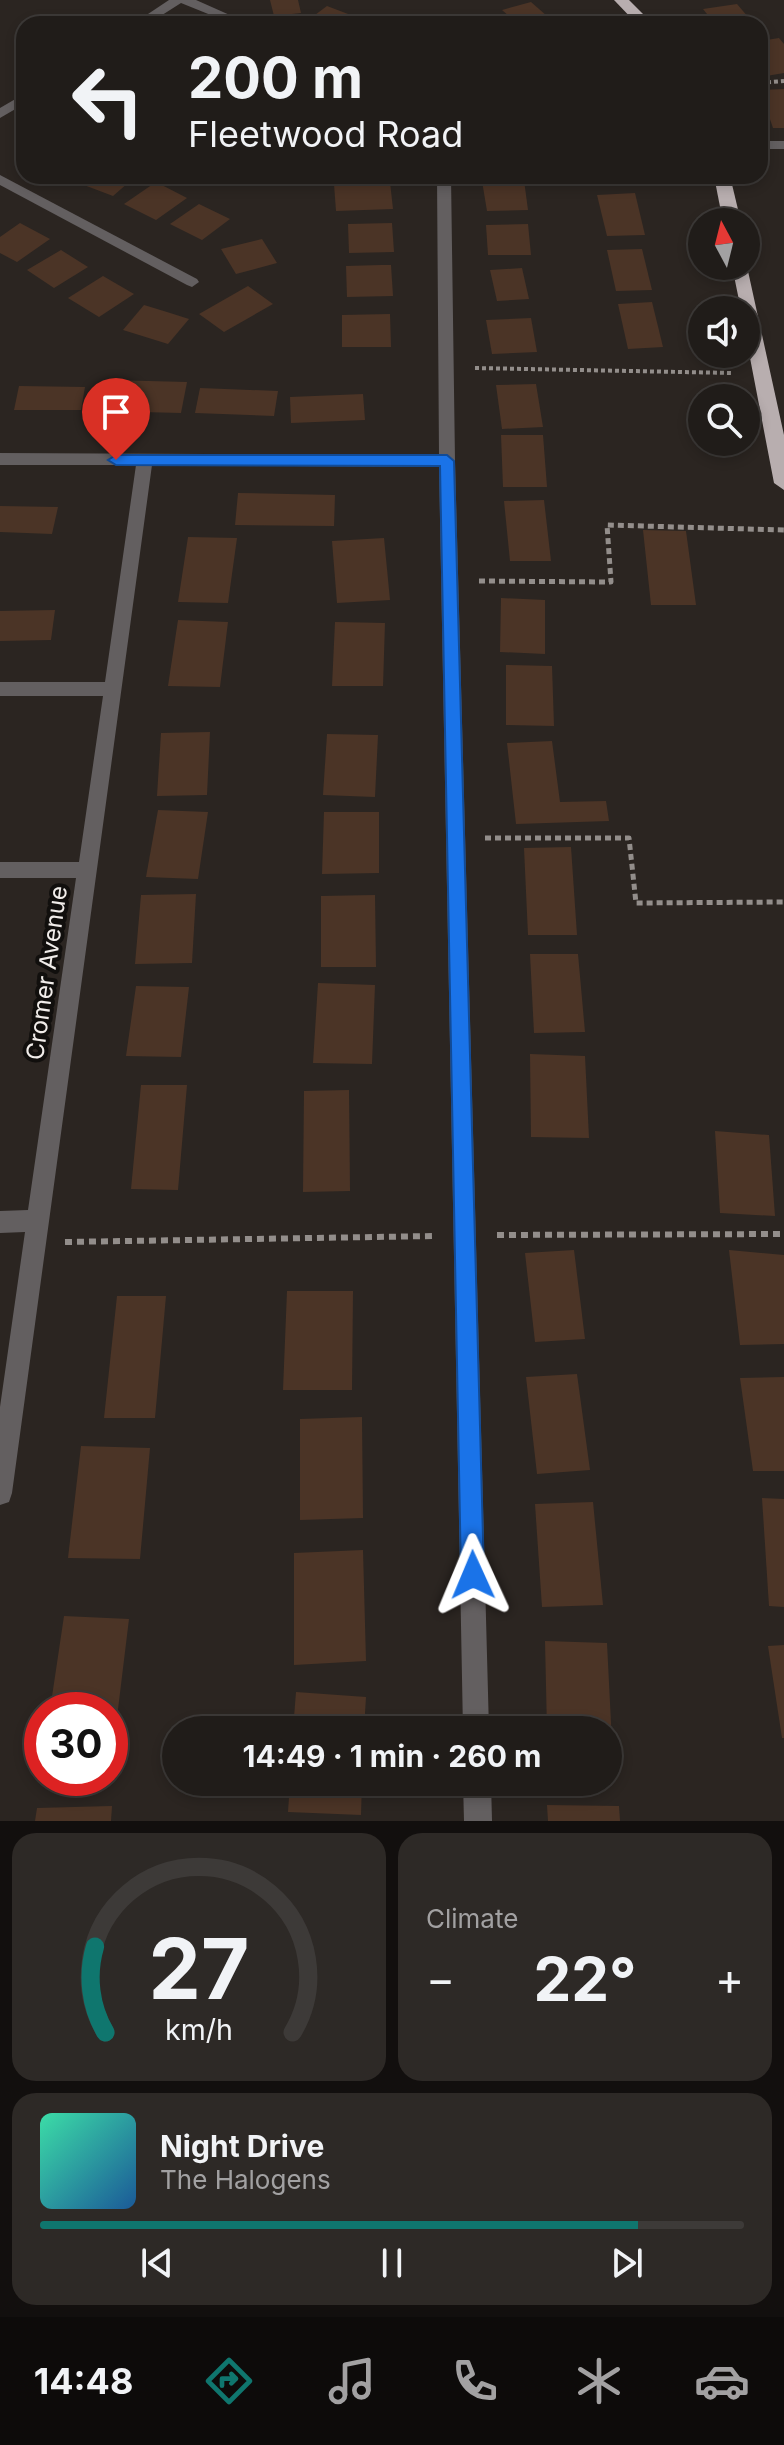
<!DOCTYPE html>
<meta charset="utf-8">
<style>
:root{--surface:#201c19;--page:#2d2926;--text:#f1f3f6;--muted:#a2a1a2;--line:#3d3a38;--accent:#0f766e}
body{margin:0;font-family:Inter,sans-serif;background:var(--page);color:var(--text);height:100vh;display:flex;flex-direction:column;font-size:30px;white-space:nowrap}
*{box-sizing:border-box;margin:0}
p{font-size:26px;color:var(--muted)}
.icon{flex:none;width:44px;height:44px;fill:none;stroke:currentColor;stroke-width:2;stroke-linecap:round;stroke-linejoin:round}
.map{position:relative;height:1821px;overflow:hidden}
.details{display:flex;flex-direction:column;gap:12px;padding:12px;background:#120f0e;flex:1}
.details>*{flex:none}
.guide{position:absolute;left:16px;top:16px;width:752px;height:168px;border-radius:24px;box-shadow:0 4px 12px #0003,0 0 0 2px var(--line);background:#201c19;color:var(--text);overflow:hidden}
.needle{width:52px;rotate:353deg}
.buttons{position:absolute;left:688px;top:208px;display:grid;gap:16px}
.buttons a{display:grid;place-items:center;width:72px;height:72px;border-radius:50%;background:var(--surface);box-shadow:0 4px 12px #0003,0 0 0 2px var(--line);font-size:40px}
.speed{position:absolute;left:24px;top:1692px;display:flex;gap:16px;font-size:40px;font-weight:700;text-align:center}
.speed>*{display:grid;place-content:center;width:104px;height:104px;border-radius:50%;background:var(--surface);box-shadow:0 4px 12px #0003,0 0 0 2px var(--line);line-height:1}
.speed .limit{border:12px solid #d22;background:#fff;color:#111}
.pin{position:absolute;display:grid;place-items:center;width:68px;height:68px;color:#fff;margin:-82px -34px;border-radius:50% 50% 50% 0;rotate:-45deg;box-shadow:0 0 8px #0007}
.pin .icon{rotate:45deg}
.me{position:absolute;width:88px;margin:-44px;rotate:359deg;stroke-linejoin:round;filter:drop-shadow(0 0 6px #0008)}
.turn{display:flex;align-items:center;gap:28px;height:168px;padding:0 40px;font-size:36px}
.turn .icon{width:104px;height:104px;stroke-width:2.5}
.turn b{display:block;font-size:56px;line-height:68px}
.big{font-size:60px;font-weight:700;line-height:1.1}
.details .tile{flex:1;display:flex;flex-direction:column;justify-content:center;gap:12px;min-width:0;padding:0 28px;border-radius:24px;background:var(--page)}
.details .dial{align-items:center;gap:0}
.dial svg{height:208px;overflow:visible;fill:none;stroke:var(--line);stroke-width:7;stroke-linecap:round;text-anchor:middle}
.dial text{fill:var(--text);stroke:none}
.song{display:flex;align-items:center;gap:24px}
.cover{width:96px;height:96px;border-radius:12px;background:linear-gradient(135deg,hsl(160 70% 55%),hsl(210 70% 35%))}
.played{height:8px;border-radius:4px;background:linear-gradient(90deg,var(--accent) 85%,var(--line) 85%)}
.keys{display:flex;justify-content:space-around;direction:ltr}
.heat{display:flex;justify-content:space-between;align-items:center;font-size:44px;direction:ltr}
.details .tiles{flex:1;display:grid;gap:12px;grid-template-columns:1fr 1fr}
.tile:last-child{grid-column:span 2}
.trip{position:absolute;left:162px;top:1716px;width:460px;height:80px;border-radius:40px;background:var(--surface);box-shadow:0 4px 12px #0003,0 0 0 2px var(--line);font-weight:700;line-height:80px;text-align:center}
.menu{display:flex;height:128px;justify-content:space-around;align-items:center;background:#0d0b0a;color:var(--muted)}
.menu .icon{width:56px;height:56px}
.menu .active{color:var(--accent)}
.menu b{font-size:36px;color:var(--text)}
.map>svg:first-child{display:block}
.building{fill:#4b3426}
.lines{fill:none;stroke-linecap:round;stroke-linejoin:round}
.path-far2{stroke:#938e8b;stroke-width:4;stroke-dasharray:4 3;stroke-linecap:butt}
.path-far1{stroke:#938e8b;stroke-width:5;stroke-dasharray:6 4;stroke-linecap:butt}
.path{stroke:#938e8b;stroke-width:6;stroke-dasharray:7 5;stroke-linecap:butt}
.minor{fill:#635f60;fill-rule:evenodd}
.highway{fill:#b8aeaf;fill-rule:evenodd}
.route{fill:#1a73e8;stroke:#114b97;stroke-width:2}
.labels{text-anchor:middle;stroke-width:8;stroke-linejoin:round;paint-order:stroke}
.street-label{font-size:24px;fill:#f1edea;stroke:#110f0d}
</style>
<div class="map">
<svg width="784" height="1821" viewBox="0 0 784 1821">
<rect width="100%" height="100%" fill="#2b2521"/>
<g class="building">
<path d="M270,0h28l3,13 -27,3z"/>
<path d="M531,2l24,21 -37,1 -16,-14z"/>
<path d="M737,4l17,20h-39l-12,-15z"/>
<path d="M327,6l29,11 -9,7h-44z"/>
<path d="M779,38l5,6v29l-24,4v-36z"/>
<path d="M784,89v39h-11l-13,-38z"/>
<path d="M83,176h53l-23,20 -37,-14z"/>
<path d="M595,176h39l1,4 -39,1z"/>
<path d="M524,180l4,30 -41,1 -5,-30z"/>
<path d="M156,182l31,16 -31,22 -32,-16z"/>
<path d="M390,182l3,27 -57,2 -2,-27z"/>
<path d="M635,193l10,42 -38,1 -10,-41z"/>
<path d="M199,204l31,15 -28,21 -32,-16z"/>
<path d="M20,223l30,16 -33,23 -17,-9v-16z"/>
<path d="M392,223l2,29 -45,1 -1,-29z"/>
<path d="M528,224l3,31h-43l-2,-30z"/>
<path d="M262,239l15,24 -41,11 -15,-25z"/>
<path d="M642,249l10,41 -36,1 -9,-41z"/>
<path d="M61,250l27,17 -34,21 -27,-18z"/>
<path d="M381,265h10l2,31 -46,1 -1,-31z"/>
<path d="M522,268l7,31 -32,2 -7,-31z"/>
<path d="M103,276l31,18 -35,23 -31,-19z"/>
<path d="M248,286l25,18 -49,28 -25,-18z"/>
<path d="M652,302l11,45 -35,2 -10,-45z"/>
<path d="M144,305l23,7 22,7 -21,25 -45,-14z"/>
<path d="M390,314l1,33h-49v-32z"/>
<path d="M531,318l6,34 -45,2 -6,-34z"/>
<path d="M110,380l77,2 -6,31 -78,-2z"/>
<path d="M536,384l7,43 -41,2 -6,-44z"/>
<path d="M19,386l66,1 -4,23h-67z"/>
<path d="M200,388l78,3 -4,25 -79,-3z"/>
<path d="M363,394l2,26 -74,3 -1,-26z"/>
<path d="M501,435h42l4,52h-44z"/>
<path d="M238,493l97,2 -1,31 -99,-1z"/>
<path d="M544,500l7,61h-41l-6,-60z"/>
<path d="M0,506l58,1 -6,27 -52,-2z"/>
<path d="M643,530l43,1 10,74h-45z"/>
<path d="M188,537l49,1 -9,65 -50,-1z"/>
<path d="M384,538l6,62 -53,3 -5,-62z"/>
<path d="M501,598l44,2v54l-45,-2z"/>
<path d="M55,610l-4,30 -51,1v-30z"/>
<path d="M178,620l50,2 -8,65 -52,-1z"/>
<path d="M335,622l50,1 -2,63h-51z"/>
<path d="M506,665l46,1 2,60 -48,-1z"/>
<path d="M210,732l-3,63 -50,1 4,-63z"/>
<path d="M327,734l51,1 -3,62 -52,-2z"/>
<path d="M552,741l8,61 46,-1 3,20 -93,3 -9,-81z"/>
<path d="M158,810l50,2 -10,67 -52,-2z"/>
<path d="M324,812h55v61l-57,1z"/>
<path d="M571,847l6,88h-49l-4,-87z"/>
<path d="M196,894l-4,69 -57,1 6,-69z"/>
<path d="M375,895l1,72h-55v-71z"/>
<path d="M530,954h48l7,78 -51,1z"/>
<path d="M318,983l57,2 -3,79 -59,-1z"/>
<path d="M136,986l53,1 -8,70 -55,-1z"/>
<path d="M530,1054l55,2 4,82 -58,-1z"/>
<path d="M141,1085h46l-9,105 -47,-1z"/>
<path d="M349,1090l1,101 -47,1 1,-101z"/>
<path d="M715,1131l54,4 6,81 -55,-3z"/>
<path d="M574,1250l11,89 -50,3 -10,-89z"/>
<path d="M729,1250l55,5v89l-44,1z"/>
<path d="M287,1291h66l-1,99h-69z"/>
<path d="M117,1296h49l-11,122h-51z"/>
<path d="M577,1374l13,96 -53,4 -11,-97z"/>
<path d="M784,1377v94h-31l-13,-93z"/>
<path d="M362,1417l1,101 -63,2v-101z"/>
<path d="M81,1446l69,2 -10,111 -72,-1z"/>
<path d="M762,1498l22,1v108l-15,-1z"/>
<path d="M593,1502l10,103 -61,2 -7,-103z"/>
<path d="M363,1550l3,111 -72,4v-112z"/>
<path d="M64,1616l65,3 -15,123h-4v-32h-60z"/>
<path d="M545,1641l62,2 6,120h-5v-33h-61z"/>
<path d="M784,1645v93h-2l-14,-92z"/>
<path d="M296,1692l70,5 -2,33h-71z"/>
<path d="M290,1782h72l-1,33 -73,-3z"/>
<path d="M547,1805l72,1 1,15h-72z"/>
<path d="M112,1806l-1,15h-76l2,-13z"/>
</g>
<g class="lines">
<g class="path-far2">
<path d="M760,83l24,-2"/>
<path d="M475,368l258,5"/>
</g>
<g class="path-far1">
<path d="M479,581l132,1 -4,-57 177,5"/>
<path d="M485,838h144l7,65 148,-1"/>
</g>
<g class="path">
<path d="M497,1235l287,-1"/>
<path d="M65,1242l370,-6"/>
</g>
<g class="minor">
<path d="M169,0h27l54,24h-17l-52,-21 -33,21h-15z"/>
<path d="M24,94v10l-24,14v-10z"/>
<rect x="760" y="141" width="24" height="8"/>
<path d="M0,175l197,104 2,3 -7,5 -5,-2 -187,-100z"/>
<path d="M437,176h14l4,285 34,1269h-26l-24,-1263 -287,-2 -140,1028 -3,9 -9,3v-98l25,-175 -25,1v-22l28,-1 48,-332h-76v-16h79l24,-166h-103v-14h105l31,-217h-136v-12l439,2z"/>
<path d="M463,1782h28l1,39h-28z"/>
</g>
<g class="highway">
<path d="M614,0h15l24,24h-16z"/>
<path d="M714,176h16l11,46h-18z"/>
<path d="M746,262l38,173v55l-10,-7 -28,-146v-27h-5l-9,-44h14z"/>
</g>
</g>
<path class="route" d="M116,455h331l7,6 30,1114 -3,9 -8,3 -9,-3 -3,-9 -21,-1109 -324,-1 -8,-5z"/>
<g class="labels">
<g class="street-label">
<text transform="translate(47 973) rotate(-82)" y="8">Cromer Avenue</text>
</g>
</g>
</svg>
<div class="buttons">
<a><svg class="needle" viewBox="-14 -14 28 28"><path d="M0-13l5 13h-10z" fill="#e53935"/><path d="M0 13l5-13h-10z" fill="#a2a1a2"/></svg></a>
<a><svg class="icon" aria-label="sound" viewBox="0 0 24 24"><path d="M4 9h4l5-4v14l-5-4H4zM17 9q2 3 0 6"/></svg></a>
<a><svg class="icon" aria-label="search" viewBox="0 0 24 24"><circle cx="10" cy="10" r="6"/><path d="M15 15l6 6"/></svg></a>
</div>
<div class="speed"><div class="limit">30</div></div>
<div class="pin" style="left:116px;top:460px;background:#d93025"><svg class="icon" aria-label="arrive" viewBox="0 0 24 24"><path d="M6 21V4h12l-3 4 3 4H6"/></svg></div>
<svg class="me" style="left:473px;top:1575px" viewBox="-20 -20 40 40"><path d="M0-17L14 15 0 8-14 15z" fill="#1a73e8" stroke="#fff" stroke-width="4"/></svg>
<div class="trip">14:49 · 1 min · 260 m</div>
<div class="guide">
<div class="turn"><svg class="icon" aria-label="left" viewBox="0 0 24 24"><path d="M17 20v-9H6M10 6l-5 5 5 5"/></svg><div><b>200 m</b>Fleetwood Road</div></div>
</div>
</div>
<section class="details">
<div class="tiles">
<div class="tile dial"><svg viewBox="0 0 100 80">
<path d="M14 69A42 42 0 1 1 86 69"/>
<path d="M14 69A42 42 0 0 1 10 36" stroke="#0f766e"/>
<text x="50" y="56" font-size="32" font-weight="700">27</text>
<text x="50" y="72" font-size="11">km/h</text>
</svg></div>
<div class="tile"><p>Climate</p>
<div class="heat"><a>−</a><b class="big">22°</b><a>+</a></div>
</div>
<div class="tile">
<div class="song"><i class="cover"></i><div><b>Night Drive</b><p>The Halogens</p></div></div>
<div class="played"></div>
<div class="keys"><svg class="icon" aria-label="previous" viewBox="0 0 24 24"><path d="M18 5L8 12l10 7zM5 5v14"/></svg><svg class="icon" aria-label="pause" viewBox="0 0 24 24"><path d="M8 5v14M16 5v14"/></svg><svg class="icon" aria-label="next" viewBox="0 0 24 24"><path d="M6 5l10 7-10 7zM19 5v14"/></svg></div>
</div>
</div>
</section>
<nav class="menu">
<b>14:48</b>
<svg class="icon active" aria-label="directions" viewBox="0 0 24 24"><path d="M12 3l9 9-9 9-9-9zM9 14v-3h6M13 9l2 2-2 2"/></svg>
<svg class="icon" aria-label="music" viewBox="0 0 24 24"><path d="M9 18V5l10-2v13"/><circle cx="6" cy="18" r="3"/><circle cx="16" cy="16" r="3"/></svg>
<svg class="icon" aria-label="phone" viewBox="0 0 24 24"><path d="M5 4h4l2 5-3 2q2 4 5 5l2-3 5 2v4C11 20 4 13 5 4z"/></svg>
<svg class="icon" aria-label="climate" viewBox="0 0 24 24"><path d="M12 3v18M4 7l16 10M4 17L20 7"/></svg>
<svg class="icon" aria-label="car" viewBox="0 0 24 24"><path d="M5 17H2v-5l4-1 3-4h7l3 4 3 1v5h-3M9 17h6M6 11h13"/><circle cx="7" cy="17" r="2"/><circle cx="17" cy="17" r="2"/></svg>
</nav>
